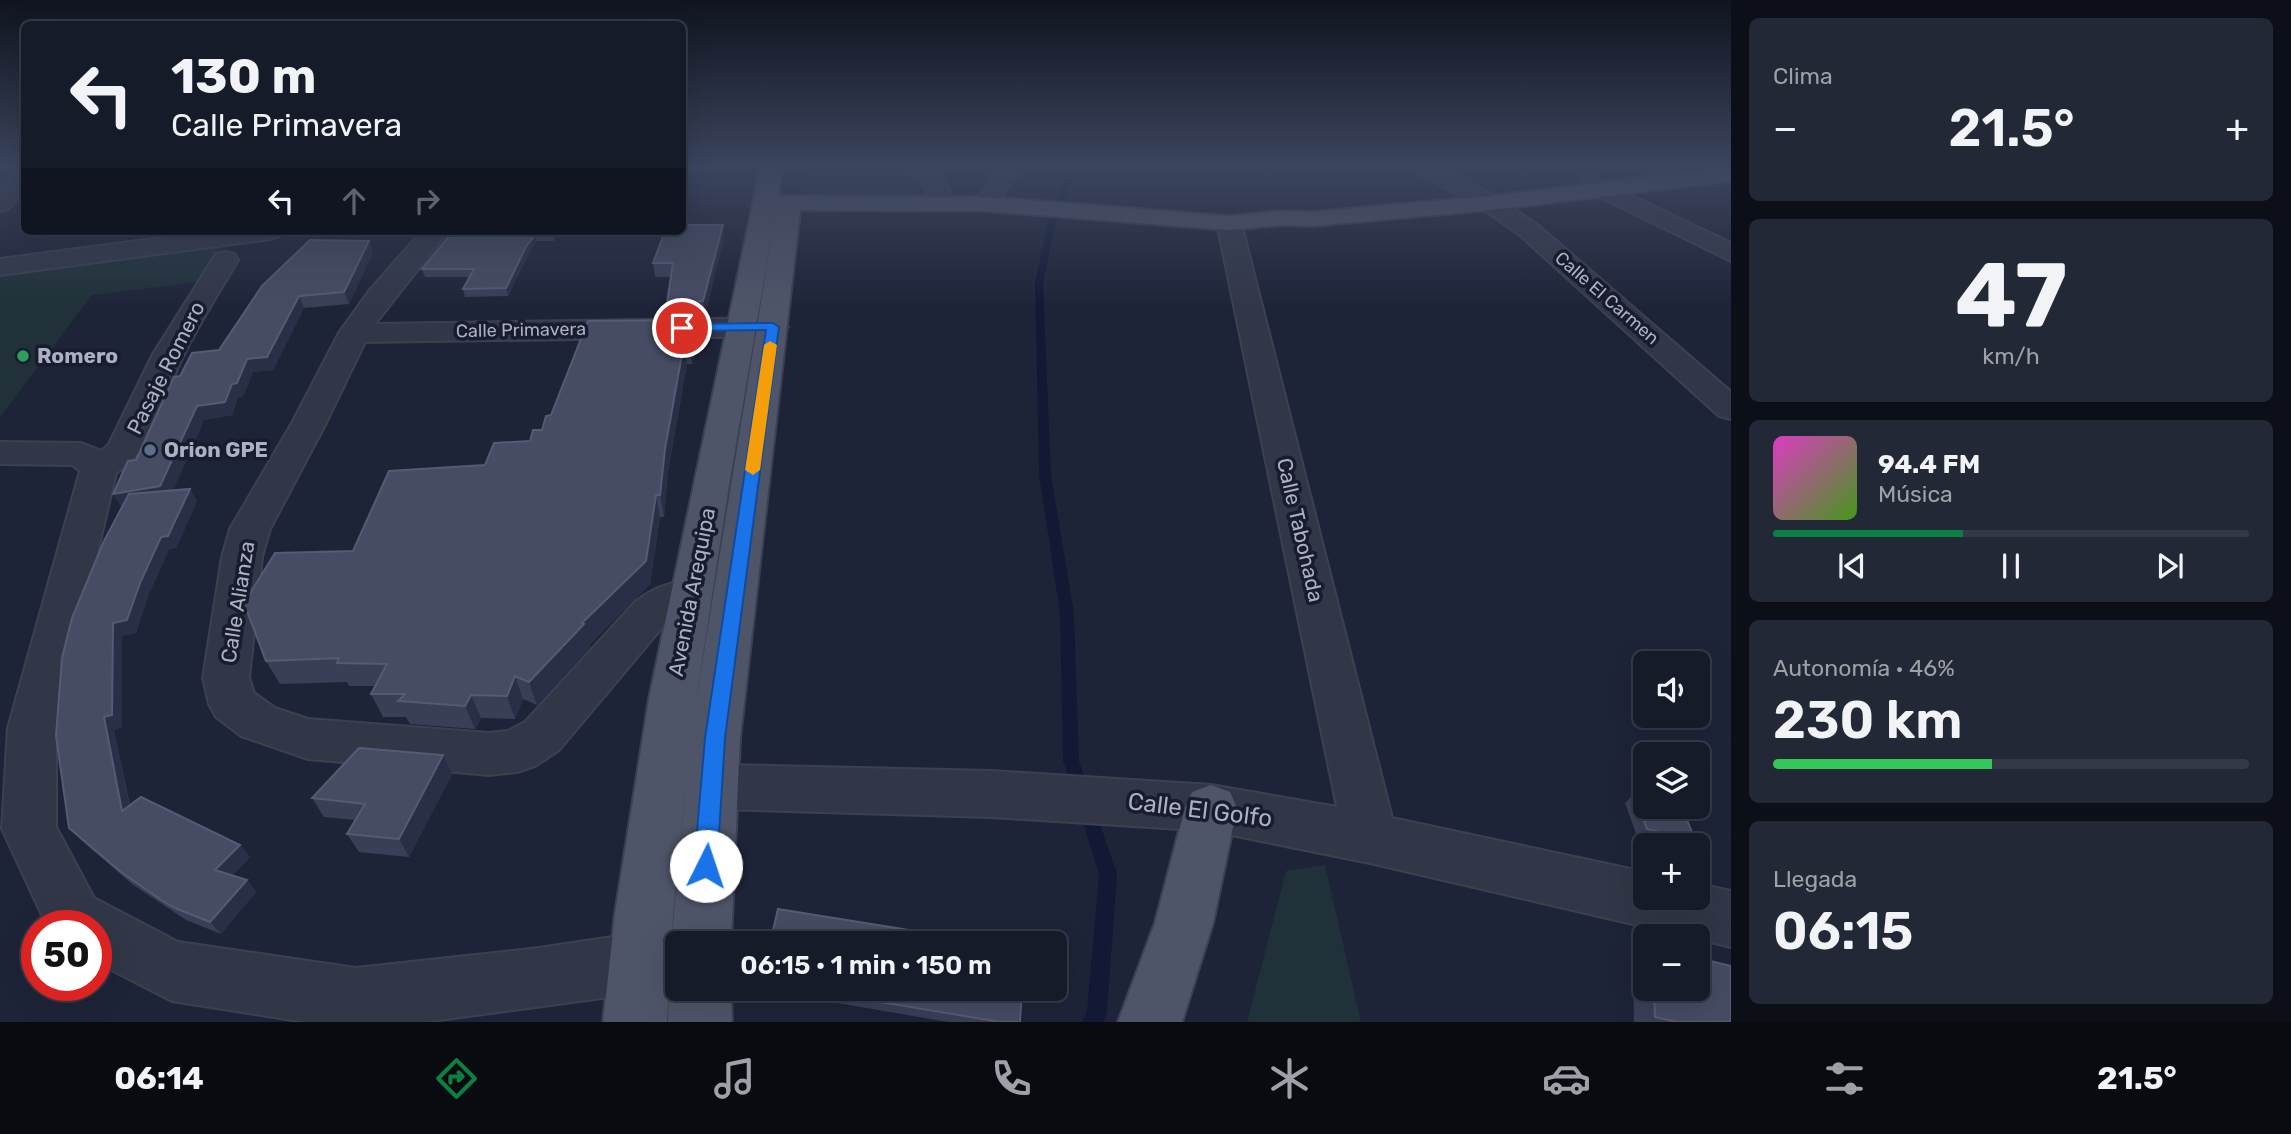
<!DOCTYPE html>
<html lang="es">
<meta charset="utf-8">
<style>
:root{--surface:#161b2a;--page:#232836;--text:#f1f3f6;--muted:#9ea1a8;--line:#353947;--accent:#0b8043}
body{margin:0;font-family:Rubik,sans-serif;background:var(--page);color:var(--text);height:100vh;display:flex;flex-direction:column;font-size:26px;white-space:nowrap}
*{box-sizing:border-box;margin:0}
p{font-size:23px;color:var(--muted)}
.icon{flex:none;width:38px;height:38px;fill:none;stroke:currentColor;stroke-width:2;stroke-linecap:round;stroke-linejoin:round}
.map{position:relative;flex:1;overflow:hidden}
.side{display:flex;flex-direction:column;gap:18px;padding:18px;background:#0c0f17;width:560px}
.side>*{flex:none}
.guide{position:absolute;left:21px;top:21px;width:665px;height:214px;border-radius:10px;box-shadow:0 7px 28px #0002,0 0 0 2px var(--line);background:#161b2a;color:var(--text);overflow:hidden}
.buttons{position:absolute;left:1633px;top:651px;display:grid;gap:14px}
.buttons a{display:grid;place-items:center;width:77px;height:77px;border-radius:10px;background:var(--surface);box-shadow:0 7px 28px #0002,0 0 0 2px var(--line);font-size:35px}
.speed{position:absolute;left:21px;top:910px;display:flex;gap:14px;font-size:35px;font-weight:700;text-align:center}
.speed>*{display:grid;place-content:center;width:91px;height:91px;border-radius:50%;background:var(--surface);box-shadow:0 7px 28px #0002,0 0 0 2px var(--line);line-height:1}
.speed .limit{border:10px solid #d22;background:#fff;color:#111}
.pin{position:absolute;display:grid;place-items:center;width:60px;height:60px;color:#fff;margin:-30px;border:4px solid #fff;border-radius:50%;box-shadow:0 2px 7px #0007}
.me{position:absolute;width:77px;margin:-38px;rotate:4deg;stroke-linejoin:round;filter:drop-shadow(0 0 5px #0008)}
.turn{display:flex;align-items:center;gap:24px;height:147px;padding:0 35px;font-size:32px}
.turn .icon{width:91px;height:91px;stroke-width:2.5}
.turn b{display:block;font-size:49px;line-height:60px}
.lanes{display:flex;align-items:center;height:66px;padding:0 35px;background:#0003;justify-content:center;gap:35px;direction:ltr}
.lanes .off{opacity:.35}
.big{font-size:52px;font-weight:600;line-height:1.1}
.side .tile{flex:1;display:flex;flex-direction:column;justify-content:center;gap:10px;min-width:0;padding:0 24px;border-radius:10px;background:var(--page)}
.side .dial{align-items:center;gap:0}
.dial b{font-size:91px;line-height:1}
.song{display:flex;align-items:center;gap:21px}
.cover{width:84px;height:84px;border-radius:10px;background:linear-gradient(135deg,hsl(310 70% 55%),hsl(100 70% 35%))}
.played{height:7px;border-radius:4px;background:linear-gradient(90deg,var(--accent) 40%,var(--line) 40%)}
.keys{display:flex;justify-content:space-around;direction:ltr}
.heat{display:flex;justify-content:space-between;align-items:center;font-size:38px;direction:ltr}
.charge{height:10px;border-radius:5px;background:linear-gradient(90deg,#34c759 46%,var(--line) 0)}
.trip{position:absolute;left:665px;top:931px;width:402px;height:70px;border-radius:10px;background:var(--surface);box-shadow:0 7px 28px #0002,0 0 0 2px var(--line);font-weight:600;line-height:70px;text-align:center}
.dock{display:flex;height:112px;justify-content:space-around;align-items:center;background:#090b11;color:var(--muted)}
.dock .icon{width:49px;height:49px}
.dock .on{color:var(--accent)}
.dock b{font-size:32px;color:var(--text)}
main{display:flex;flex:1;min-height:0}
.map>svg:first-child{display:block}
.green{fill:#203139}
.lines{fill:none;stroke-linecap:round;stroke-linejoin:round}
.stream{fill:#121935;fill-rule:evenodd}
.minor-casing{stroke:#3b4052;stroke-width:4}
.major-casing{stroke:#3b4052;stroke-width:4}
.minor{fill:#323748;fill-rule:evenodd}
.major{fill:#4f5569;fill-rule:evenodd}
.wall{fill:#393f57}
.shaded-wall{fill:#292f46}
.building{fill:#454c63;stroke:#555b72;stroke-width:2}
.route{fill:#1a73e8;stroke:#114b97;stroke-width:2}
.slow{fill:#f59e0b}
.leisure-dot{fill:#2e9e5b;stroke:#181c2d;stroke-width:2.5}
.service-dot{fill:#5c6f8a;stroke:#181c2d;stroke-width:2.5}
.labels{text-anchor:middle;stroke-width:7;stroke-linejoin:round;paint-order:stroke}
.far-street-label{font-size:18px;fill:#acb0c5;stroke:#181c2d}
.poi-label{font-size:21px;font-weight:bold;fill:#acb0c5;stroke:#181c2d;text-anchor:start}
.street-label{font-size:21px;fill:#acb0c5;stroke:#181c2d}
.near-street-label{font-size:24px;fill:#acb0c5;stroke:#181c2d}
</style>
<main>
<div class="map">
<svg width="1731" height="1022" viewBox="0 0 1731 1022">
<rect width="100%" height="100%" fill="#1e2438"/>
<g class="green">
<path d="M811,165l99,2 10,30 -114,2z"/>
<path d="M225,244l-26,38 -107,13 -92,122v-142z"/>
<path d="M1325,865l36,157h-114l39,-151z"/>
</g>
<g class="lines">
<g class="stream">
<path d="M1072,165h6l-22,56 -13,62 8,192 23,138 5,148 10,30 -2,5 -6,2 -6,-2 -12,-35 -3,-148 -21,-138 -4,-192 13,-62z"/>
<path d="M1087,802l6,2 2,5 22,65 -10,139 -4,9h-21l5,-11 12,-137 -20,-65 2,-5z"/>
</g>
<defs>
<g id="minor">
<path d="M900,165c31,-3 45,7 54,38l-4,5h-16l-11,-24z"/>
<path d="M1000,165h22l-28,44h-16l-4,-5z"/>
<path d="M1411,165h26l61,33 42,29 191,165v27l-12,-3 -197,-179 -40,-29 -68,-38z"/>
<path d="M1648,165c15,-1 36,-4 46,9l-3,5c-13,3 -35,-3 -43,-14z"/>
<path d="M24,170v20l-16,19 -8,2v-21l16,-18z"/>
<path d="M1590,176l141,67v18l-149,-73 -3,-5 3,-5z"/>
<path d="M1229,216l9,2 3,5 151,595 253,54v26h53v-14l33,7v56l-33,-8v-3h-14l-314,-73 -159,-32 -220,-14 -306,-9 -18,-6 -8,-16 8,-16 18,-6 306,7 220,14 126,22 -120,-584 3,-5z"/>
<path d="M213,231h70l-4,5 -9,3 -270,36v-16z"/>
<path d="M422,231h26l-73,93 398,-6 10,3 5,6 -5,6 -10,3 -408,6 -39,81 -56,106 -8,28 -13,121 5,15 21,15 33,11 181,14 19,-2 17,-9 110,-120c21,-16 45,-25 71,-18l6,11 -6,11 -26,6 -15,12 -106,126 -24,16 -18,6 -28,3 -181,-16 -67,-23 -25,-19 -7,-13 -6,-26 19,-121 8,-28 62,-106 47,-90 30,-42z"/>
<path d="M225,252l9,2 4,6c-18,31 -38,62 -54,94 -20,39 -28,96 -68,119l-60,255v99l38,71 84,44 178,26 183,-20 100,-15 38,-1 22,11h-22v46h8l-8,3 -38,1 -215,29h-119l-133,-21 -76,-39v-36h-49l-45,-97 6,-101 72,-257 -8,-6 -72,-1v-22l81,1 21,8 7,-7 44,-90 63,-100z"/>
</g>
<g id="major">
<path d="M761,165h22l-5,31 208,1 243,19 52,-5 31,1 178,-16 241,-29v14l-241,29 -178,16 -31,-1 -52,5 -243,-19 -186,-1 -60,528 -9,205h-54v14l-6,-14 16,-167 -14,138 -6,108h-64l12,-108 34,-215zM776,210l-81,497 34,-222z"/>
<path d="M1211,785l19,7 7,16 -24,115 -31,99h-64l37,-99 30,-115 7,-16z"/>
<path d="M677,970v19h54l1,33h-64l1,-33z"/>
</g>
</defs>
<use href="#minor" class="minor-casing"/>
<use href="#major" class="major-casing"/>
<use href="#minor" class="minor"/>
<use href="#major" class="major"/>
</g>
<g class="wall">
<path d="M453,231h106l-5,10h-17l-9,14 -20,41 -43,1 -2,-8 6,-12h-44l-3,-8z"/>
<path d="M724,238l-19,77 -36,2 -2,-14 4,-26h-16l-2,-14z"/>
<path d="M373,252l-24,52 -45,4 -31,62 -20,2 -10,24 -5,1 -6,18 -28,5 -31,70 24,11 -21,47 -7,1 -21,47 -12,37 -14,3v91l-8,3 16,75 110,40 10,12 -18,18 15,5 9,12 -35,42 -35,-14 -54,-36 -51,-44 -12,-12 53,-320 14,-48 44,-84 39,-26 43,-64z"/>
<path d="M696,320l2,20 -6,24h-5l-19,107 -4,46h-4l-10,67 -60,60v3l-53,58 -14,-6 -8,20 -34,-1 -6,11 -65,-5 -4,-7h-23l-12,-23 4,-8h-26l-2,-4 -67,2 -14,-23 87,-110 132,-86 45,-24 12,-11 9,-15z"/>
<path d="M452,774l-43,83 -50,-5 -12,-18 8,-14 -31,-3 -12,-19z"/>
<path d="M1634,794l61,46 -5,5h-24l-28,-6 -13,-36z"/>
<path d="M1645,954v35h53l33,33h-97l-1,-57z"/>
<path d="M761,989h261l-2,33h-72l-186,-32z"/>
</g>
<g class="shaded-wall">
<path d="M723,225l1,13 -19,77 -2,-14z"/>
<path d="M554,231h5l-5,10 -2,-7z"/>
<path d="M536,234l1,7 -9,14 -20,41 -2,-8 20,-41z"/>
<path d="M369,241l4,11 -24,52 -5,-12z"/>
<path d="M299,296l5,12 -31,62 -20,2 -10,24 -5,1 -6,18 -28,5 -35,80 -47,8 -9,-14 84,-88 35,-22 15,-25z"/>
<path d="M696,320l2,20 -6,24 -3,-21z"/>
<path d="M684,343l3,21 -19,107 -4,46 -4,-22 5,-46z"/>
<path d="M190,489l7,12 -21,47 -7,1 -21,47 -12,37 -14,3v91l-8,3 19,93 -11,-12 -18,-94 9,-94 27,-40 21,-46z"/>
<path d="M656,495l4,22 -10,67 -60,60v3l-53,58 -8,-23 53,-59z"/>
<path d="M515,676l8,23 -8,20 -8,-23z"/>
<path d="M471,695l10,23 -6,11 -10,-23z"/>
<path d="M443,755l9,19 -43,83 -10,-18z"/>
<path d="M240,845l10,12 -25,25 -10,-12z"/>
<path d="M247,880l9,12 -35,42 -11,-12z"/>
</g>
<g class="building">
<path d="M682,225h41l-20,76 -36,2 6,-40h-20l12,-32h17z"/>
<path d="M453,231h101l-2,3h-16l-10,13 -20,41 -43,1 11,-20h-52z"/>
<path d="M310,240l59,1 -25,51 -45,4 -32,61 -20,2 -10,24 -5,1 -7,18 -28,4 -37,80 -47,8 15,-33 8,-1 38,-83 6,-1 12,-23 27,-3 43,-64z"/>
<path d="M696,320l-7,23h-5l-19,106 -5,46h-4l-10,66 -64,62 2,1 -55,58 -14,-6 -8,20 -36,-1 -6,11 -67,-5 7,-7h-34l16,-30 -50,-1 2,-5 -73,3 -22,-58 31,-50 78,-2 36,-80 96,-6 9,-22 36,-2 3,-11h9l4,-14 5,-1 37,-94z"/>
<path d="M190,489l-22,47 -7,1 -21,46 -13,37 -14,3 -1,92 -8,2 18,94 19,-14 99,48 -25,25 32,10 -37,42 -35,-14 -14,-8 -40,-28 -52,-44 -13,-92 6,-78 10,-40 32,-77 25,-47z"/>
<path d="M359,748l84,7 -44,84 -52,-5 18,-30 -53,-6z"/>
<path d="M1634,794l11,2v11h37l13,33 -48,-11z"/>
<path d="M778,909l212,34h-220z"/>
<path d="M1698,958l33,8v56h-55l-21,-5 -1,-28h44z"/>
<path d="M803,989h219l-2,33h-20z"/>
</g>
<linearGradient id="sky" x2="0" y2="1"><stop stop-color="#10141f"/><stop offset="0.54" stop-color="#3b455e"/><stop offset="1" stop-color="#3b455e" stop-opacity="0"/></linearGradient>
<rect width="1731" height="308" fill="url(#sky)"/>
<path class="route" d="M773,323l6,4 -54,411 -8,128 -3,8 -8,3 -9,-3 -3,-8 11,-128 61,-408 -84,1 -6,-3 6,-4z"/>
<path class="slow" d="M770,341l7,4 -17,125 -7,5 -8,-5 19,-125z"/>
<circle class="leisure-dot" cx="23" cy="356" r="7"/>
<circle class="service-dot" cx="150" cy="450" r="7"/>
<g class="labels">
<g class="far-street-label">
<text transform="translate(1607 298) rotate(41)" y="6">Calle El Carmen</text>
<text transform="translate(521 330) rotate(-1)" y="6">Calle Primavera</text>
</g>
<g class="poi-label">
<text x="37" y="363">Romero</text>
<text x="164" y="457">Orion GPE</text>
</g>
<g class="street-label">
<text transform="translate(166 368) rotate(-63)" y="7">Pasaje Romero</text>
<text transform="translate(1300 530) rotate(77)" y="7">Calle Tabohada</text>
<text transform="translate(692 592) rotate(-79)" y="7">Avenida Arequipa</text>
<text transform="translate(238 602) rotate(-81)" y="7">Calle Alianza</text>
</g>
<g class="near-street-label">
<text transform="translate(1200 810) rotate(7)" y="8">Calle El Golfo</text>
</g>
</g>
</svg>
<div class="buttons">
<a><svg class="icon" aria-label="sound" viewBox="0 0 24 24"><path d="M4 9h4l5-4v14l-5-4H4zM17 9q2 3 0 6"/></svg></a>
<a><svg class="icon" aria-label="layers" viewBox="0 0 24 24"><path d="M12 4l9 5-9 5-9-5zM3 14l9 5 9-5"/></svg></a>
<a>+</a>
<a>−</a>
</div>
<div class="speed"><div class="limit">50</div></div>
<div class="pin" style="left:682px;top:328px;background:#d93025"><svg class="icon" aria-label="arrive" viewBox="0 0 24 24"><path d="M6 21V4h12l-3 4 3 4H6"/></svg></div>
<svg class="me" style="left:706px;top:866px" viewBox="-20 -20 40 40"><circle r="19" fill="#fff"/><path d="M0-13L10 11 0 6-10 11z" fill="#1a73e8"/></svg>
<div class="trip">06:15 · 1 min · 150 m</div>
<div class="guide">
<div class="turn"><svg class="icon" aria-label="left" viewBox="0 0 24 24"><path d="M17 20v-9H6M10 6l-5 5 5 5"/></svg><div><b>130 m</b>Calle Primavera</div></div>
<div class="lanes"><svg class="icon" aria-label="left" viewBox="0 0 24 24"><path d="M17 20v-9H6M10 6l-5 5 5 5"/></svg><svg class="icon off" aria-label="ahead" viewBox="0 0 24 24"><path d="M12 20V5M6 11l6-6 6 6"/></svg><svg class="icon off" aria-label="right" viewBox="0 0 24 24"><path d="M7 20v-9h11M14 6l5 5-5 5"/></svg></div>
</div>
</div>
<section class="side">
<div class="tile"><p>Clima</p>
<div class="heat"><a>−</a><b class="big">21.5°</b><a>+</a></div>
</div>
<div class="tile dial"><b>47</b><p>km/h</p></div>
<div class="tile">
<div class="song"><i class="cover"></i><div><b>94.4 FM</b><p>Música</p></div></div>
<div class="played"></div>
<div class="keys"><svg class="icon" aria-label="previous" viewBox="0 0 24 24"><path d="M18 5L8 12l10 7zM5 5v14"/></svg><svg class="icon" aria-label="pause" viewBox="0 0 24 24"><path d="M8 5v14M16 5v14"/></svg><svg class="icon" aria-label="next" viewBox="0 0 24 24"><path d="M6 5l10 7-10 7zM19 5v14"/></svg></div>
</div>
<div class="tile"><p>Autonomía · 46%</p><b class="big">230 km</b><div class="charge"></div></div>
<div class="tile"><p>Llegada</p><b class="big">06:15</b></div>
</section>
</main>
<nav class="dock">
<b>06:14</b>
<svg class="icon on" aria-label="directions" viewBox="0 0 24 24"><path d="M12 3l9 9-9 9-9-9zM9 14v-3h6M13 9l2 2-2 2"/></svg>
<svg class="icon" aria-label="music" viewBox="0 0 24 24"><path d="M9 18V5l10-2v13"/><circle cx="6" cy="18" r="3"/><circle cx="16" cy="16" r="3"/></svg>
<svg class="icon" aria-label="phone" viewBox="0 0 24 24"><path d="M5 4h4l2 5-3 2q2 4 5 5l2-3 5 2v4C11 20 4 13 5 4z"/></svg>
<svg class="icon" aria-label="climate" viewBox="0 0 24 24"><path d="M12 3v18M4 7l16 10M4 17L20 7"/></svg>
<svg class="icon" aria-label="car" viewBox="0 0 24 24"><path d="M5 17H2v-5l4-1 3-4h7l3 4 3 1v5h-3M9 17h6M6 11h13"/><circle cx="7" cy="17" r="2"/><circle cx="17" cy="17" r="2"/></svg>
<svg class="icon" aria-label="filters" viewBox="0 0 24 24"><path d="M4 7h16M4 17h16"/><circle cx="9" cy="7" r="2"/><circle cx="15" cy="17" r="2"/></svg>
<b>21.5°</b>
</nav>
